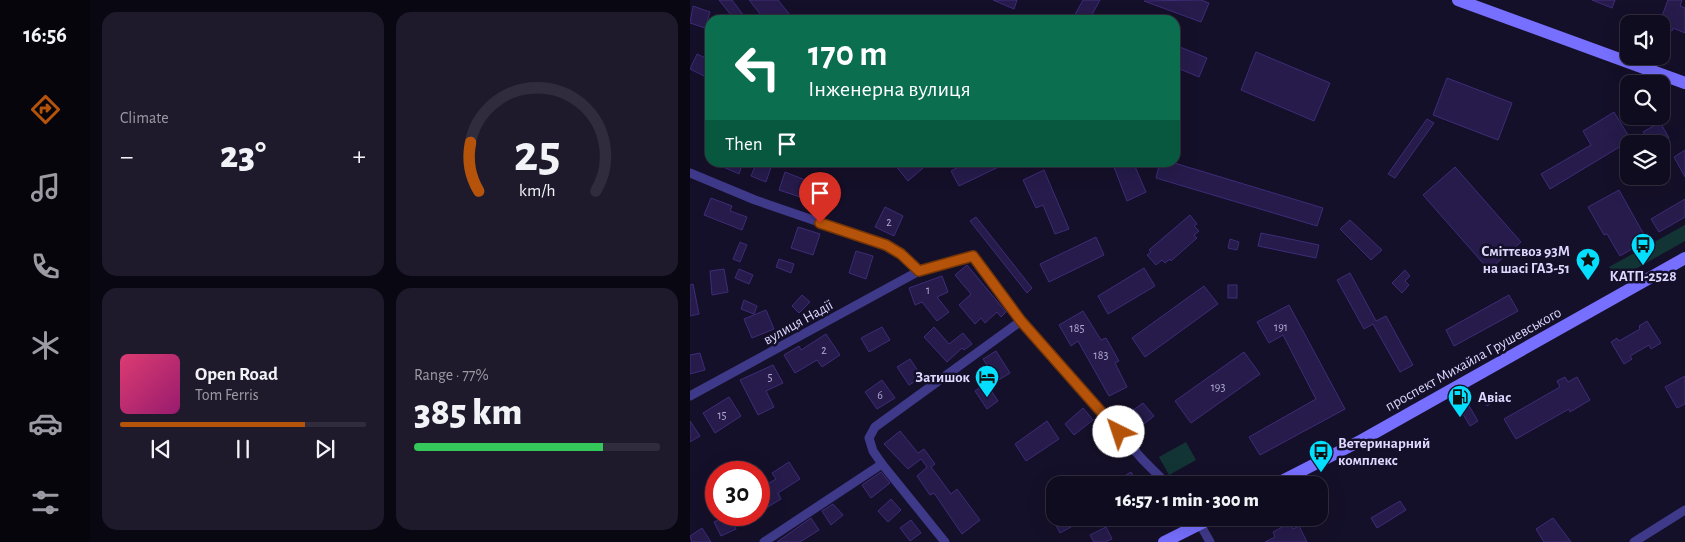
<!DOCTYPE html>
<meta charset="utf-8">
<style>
:root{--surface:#100c1f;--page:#1e1a2c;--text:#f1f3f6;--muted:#9c9ba4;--line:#302c3d;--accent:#b45309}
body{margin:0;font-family:"Alegreya Sans",sans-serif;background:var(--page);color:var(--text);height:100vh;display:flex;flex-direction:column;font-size:19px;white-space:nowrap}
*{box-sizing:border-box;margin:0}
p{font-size:16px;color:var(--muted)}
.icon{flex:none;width:28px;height:28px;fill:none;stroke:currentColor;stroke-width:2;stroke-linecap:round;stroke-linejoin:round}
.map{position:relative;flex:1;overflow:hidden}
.side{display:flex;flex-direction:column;gap:12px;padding:12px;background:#090711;width:600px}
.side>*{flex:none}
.guide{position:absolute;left:15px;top:15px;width:475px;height:152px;border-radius:15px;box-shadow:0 5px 20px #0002,0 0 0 1px var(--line);background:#0b6e4f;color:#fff;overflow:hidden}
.controls{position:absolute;left:930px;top:15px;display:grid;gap:10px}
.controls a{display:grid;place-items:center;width:50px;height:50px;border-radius:10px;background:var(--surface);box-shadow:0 5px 20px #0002,0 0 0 1px var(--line);font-size:25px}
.speed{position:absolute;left:15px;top:461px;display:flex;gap:10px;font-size:25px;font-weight:700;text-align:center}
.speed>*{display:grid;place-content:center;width:65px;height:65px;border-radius:50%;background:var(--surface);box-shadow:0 5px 20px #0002,0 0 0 1px var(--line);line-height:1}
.speed .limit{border:8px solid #d22;background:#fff;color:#111}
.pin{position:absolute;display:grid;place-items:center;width:42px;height:42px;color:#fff;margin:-51px -21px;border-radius:50% 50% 50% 0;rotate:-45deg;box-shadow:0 0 5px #0007}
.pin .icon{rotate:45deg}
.me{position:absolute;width:55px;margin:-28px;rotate:319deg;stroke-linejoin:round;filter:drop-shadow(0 0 4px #0008)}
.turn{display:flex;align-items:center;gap:18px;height:105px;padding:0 20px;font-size:22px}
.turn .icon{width:65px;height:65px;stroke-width:2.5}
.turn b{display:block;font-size:35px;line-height:42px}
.then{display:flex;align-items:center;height:48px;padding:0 20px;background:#0003;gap:10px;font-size:19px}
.big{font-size:38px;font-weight:800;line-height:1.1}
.side .tile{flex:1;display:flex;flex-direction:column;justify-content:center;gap:8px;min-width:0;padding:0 18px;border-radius:15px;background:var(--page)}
.side .dial{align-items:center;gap:0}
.dial svg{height:130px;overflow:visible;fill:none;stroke:var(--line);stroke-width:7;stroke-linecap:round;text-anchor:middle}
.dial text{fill:var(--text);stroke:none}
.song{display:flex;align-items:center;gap:15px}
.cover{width:60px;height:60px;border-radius:8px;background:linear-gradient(135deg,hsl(340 70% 55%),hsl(320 70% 35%))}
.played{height:5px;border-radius:2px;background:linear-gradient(90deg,var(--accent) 75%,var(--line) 75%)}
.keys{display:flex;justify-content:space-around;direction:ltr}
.heat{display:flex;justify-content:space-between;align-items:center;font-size:28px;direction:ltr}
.charge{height:8px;border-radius:4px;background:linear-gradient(90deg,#34c759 77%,var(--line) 0)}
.side .tiles{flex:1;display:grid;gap:12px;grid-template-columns:repeat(2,1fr)}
.trip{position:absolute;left:356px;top:476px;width:282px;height:50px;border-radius:15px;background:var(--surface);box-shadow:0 5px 20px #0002,0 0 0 1px var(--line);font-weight:800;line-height:50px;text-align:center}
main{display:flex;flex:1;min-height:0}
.tabs{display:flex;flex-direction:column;width:90px;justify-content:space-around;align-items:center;background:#06050c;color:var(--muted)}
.tabs .icon{width:35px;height:35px}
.tabs .selected{color:var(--accent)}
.tabs b{font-size:22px;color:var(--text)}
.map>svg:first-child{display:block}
.green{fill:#123434}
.building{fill:#261b4b;stroke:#3e2c78}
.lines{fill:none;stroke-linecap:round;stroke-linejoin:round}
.street{stroke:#3f398a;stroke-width:9}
.secondary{stroke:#776fff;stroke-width:12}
.route-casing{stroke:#753606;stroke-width:12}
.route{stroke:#b45309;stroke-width:9}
.labels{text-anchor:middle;stroke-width:5;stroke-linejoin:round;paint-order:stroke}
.number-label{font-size:12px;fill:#b0a9d2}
.poi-label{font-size:15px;font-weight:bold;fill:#ded8ff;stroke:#151029;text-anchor:end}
.street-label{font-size:15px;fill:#ded8ff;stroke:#151029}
</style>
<main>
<nav class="tabs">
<b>16:56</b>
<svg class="icon selected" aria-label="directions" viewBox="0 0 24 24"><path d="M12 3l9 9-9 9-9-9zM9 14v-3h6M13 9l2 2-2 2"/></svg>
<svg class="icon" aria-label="music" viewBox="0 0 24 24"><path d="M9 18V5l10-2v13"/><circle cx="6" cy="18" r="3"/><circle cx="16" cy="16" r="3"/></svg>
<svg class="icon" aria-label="phone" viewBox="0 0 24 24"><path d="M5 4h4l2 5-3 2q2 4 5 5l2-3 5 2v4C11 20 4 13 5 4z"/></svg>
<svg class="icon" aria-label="climate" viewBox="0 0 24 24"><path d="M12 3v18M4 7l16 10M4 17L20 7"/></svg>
<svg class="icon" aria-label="car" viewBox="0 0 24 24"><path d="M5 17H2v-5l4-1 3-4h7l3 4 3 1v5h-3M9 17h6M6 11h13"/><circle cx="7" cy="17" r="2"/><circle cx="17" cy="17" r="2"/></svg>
<svg class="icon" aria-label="filters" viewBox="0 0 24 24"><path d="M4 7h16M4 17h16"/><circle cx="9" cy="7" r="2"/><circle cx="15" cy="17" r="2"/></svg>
</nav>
<section class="side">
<div class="tiles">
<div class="tile"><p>Climate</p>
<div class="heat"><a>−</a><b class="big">23°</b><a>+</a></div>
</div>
<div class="tile dial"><svg viewBox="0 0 100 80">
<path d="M14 69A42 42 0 1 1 86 69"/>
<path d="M14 69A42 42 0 0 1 9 39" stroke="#b45309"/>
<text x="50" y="56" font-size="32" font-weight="700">25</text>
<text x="50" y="72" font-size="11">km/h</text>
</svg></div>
<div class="tile">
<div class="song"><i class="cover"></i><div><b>Open Road</b><p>Tom Ferris</p></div></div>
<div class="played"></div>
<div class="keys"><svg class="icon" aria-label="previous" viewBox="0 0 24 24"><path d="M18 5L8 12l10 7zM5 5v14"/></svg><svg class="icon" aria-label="pause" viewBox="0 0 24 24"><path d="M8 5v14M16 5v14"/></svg><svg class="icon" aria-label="next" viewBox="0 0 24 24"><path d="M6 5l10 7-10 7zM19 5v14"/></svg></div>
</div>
<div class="tile"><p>Range · 77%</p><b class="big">385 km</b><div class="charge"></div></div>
</div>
</section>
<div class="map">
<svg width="995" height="542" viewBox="0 0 995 542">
<rect width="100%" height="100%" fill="#151029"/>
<g class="green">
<path d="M995,225v16l-69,39 -7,-13z"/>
<path d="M496,442l10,18 -27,15 -10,-18z"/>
</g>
<g class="building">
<path d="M29,0h13l15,20h-12z"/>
<path d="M59,0h29l16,20h-29z"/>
<path d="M303,0h24l-3,9z"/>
<path d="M393,0h17l-11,20h-17z"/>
<path d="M511,0l8,3 -8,19 -57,-21z"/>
<path d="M902,0h23l-3,8z"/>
<path d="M978,0h14l-2,6 5,2v25l-12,-5 -1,3 -13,-7z"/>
<path d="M3,6l17,6 -5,16 -15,-5z"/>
<path d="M485,45l32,13 -8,19 -24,-10z"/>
<path d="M566,52l74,31 -16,38 -73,-31z"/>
<path d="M7,54l13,6 -6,16 -14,-7z"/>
<path d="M757,78l65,25 -14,37 -65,-25z"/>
<path d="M924,112l17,28 -81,49 -9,-15 50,-29 -8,-14z"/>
<path d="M737,119l7,4 -39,55 -7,-4z"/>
<path d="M970,122l9,16 -10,6h-9l-7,-12z"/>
<path d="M995,150v27l-11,-20z"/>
<path d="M22,162h31l-4,12z"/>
<path d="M67,162l14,5 -5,15 -15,-6z"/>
<path d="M209,162h31l-22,19 -13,-16z"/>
<path d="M278,162h41l-50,24 -8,-15z"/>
<path d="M422,162h21l13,30 -19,9z"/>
<path d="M470,162h11l152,46 -6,18 -161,-48z"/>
<path d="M765,167l66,75 -32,28 -66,-75z"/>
<path d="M354,170l25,59 -14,5 -12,-29 -7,3 -13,-28z"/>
<path d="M95,172l33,13 2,-5 13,5 -6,15 -25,-10 -2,7 -21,-7z"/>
<path d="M929,190l28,50 -27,16 -13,-22 -3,1 -16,-28z"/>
<path d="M21,198l21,8 -2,5 17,6 -5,13 -38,-15z"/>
<path d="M995,199v18l-26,15 -8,-13z"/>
<path d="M195,207l18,9 -9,20 -19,-9z"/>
<path d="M500,215l7,9 -3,2 5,5 -5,4 3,3 -26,23 -1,-2 -5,4 -3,-3 -6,5 -9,-10 4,-3 -2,-2z"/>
<path d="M286,217l56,71 -5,5 -57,-72z"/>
<path d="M660,220l32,30 -11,10 -31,-31z"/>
<path d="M108,227l22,7 -7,21 -22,-7z"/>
<path d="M571,233l58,12 -3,13 -58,-12z"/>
<path d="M406,237l8,18 -55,27 -9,-18z"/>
<path d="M540,239l9,3 -2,8 -9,-2z"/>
<path d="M50,242l7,3 -7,17 -7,-3z"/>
<path d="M166,251l17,5 -7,23 -17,-6z"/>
<path d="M89,259l15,5 -3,9 -15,-6z"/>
<path d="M277,265l39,47 -5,5 -4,-5 -12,11 -4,-5 -6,6 -16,-19 12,-11 -16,-19z"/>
<path d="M454,268l11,18 -47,28 -10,-18z"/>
<path d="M34,269l4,23 -16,3 -2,-24z"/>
<path d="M49,269l14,6 -4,9 -14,-6z"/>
<path d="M715,270l5,6 -5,5 4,4 -7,8 -10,-10z"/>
<path d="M660,273l26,48 10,-5 27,49 -13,7 -27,-48 -9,5 -27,-49z"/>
<path d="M252,276l6,16 -11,5 12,15 -12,9 -15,-19 -7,3 -6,-17z"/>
<path d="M3,284l6,30 -9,2v-31z"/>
<rect x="538" y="285" width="9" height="13"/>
<path d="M514,286l14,18 -73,53 -13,-19z"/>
<path d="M112,295l8,7 -11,11 -7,-7z"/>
<path d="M819,295l9,16 -64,35 -8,-16z"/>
<path d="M54,300l13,6 -3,8 -13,-5z"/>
<path d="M599,305l56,104 -85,46 -11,-18 67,-38 -33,-64 -14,8 -12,-21z"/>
<path d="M76,310l8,19 -22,9 -8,-19z"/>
<path d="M393,311l18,29 5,-2 13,23 -4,2 12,24 -18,9 -31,-55 -7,5 -12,-21z"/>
<path d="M957,321l14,22 -10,6 -2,-4 -19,11 2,3 -8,5 -13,-22 6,-4 2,3 21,-12 -1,-3z"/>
<path d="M192,327l8,13 -21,12 -8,-14z"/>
<path d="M244,327l15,17 14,-11 9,11 -8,6 -2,-2 -15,14 -23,-25z"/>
<path d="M136,334l14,21 -18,12 -5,-7 -22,13 -11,-18 15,-9 2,4z"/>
<path d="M306,351l14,22 -13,8 -14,-22z"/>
<path d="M554,352l16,22 -69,49 -16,-22z"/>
<path d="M10,353l5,17 -15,4v-19z"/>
<path d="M220,359l12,18 -13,8 -12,-18z"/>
<path d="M83,365l10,18 -17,8 8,16 -16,8 -18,-35z"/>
<path d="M995,376v28l-8,4 -12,-21z"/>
<path d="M875,377l3,5 9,-5 13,23 -20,12 -1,-3 -53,30 -12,-20 56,-32 -3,-6z"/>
<path d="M192,380l13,18 -18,11 -12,-17z"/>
<path d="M296,383l12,18 -11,8 -12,-18z"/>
<path d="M799,396l4,6 -6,4 -4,-6z"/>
<path d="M39,397l12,19 -26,17 -12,-20z"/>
<path d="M453,403l11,13 -14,11 -11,-14z"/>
<path d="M778,404l10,17 -8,5 -10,-17z"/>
<path d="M393,408l10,12 -19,15 -9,-11z"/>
<path d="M0,421l10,15 -10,6z"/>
<path d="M357,421l12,18 -33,22 -11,-17z"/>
<path d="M210,431l18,22 6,-4 11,15 -4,3 20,27 6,-5 23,31 -18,14 -28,-41 -4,2 -13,-19 10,-9 -6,-8 -13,10 -24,-25z"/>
<path d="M99,462l11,17 -22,14 3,6 -15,9 -7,-14v-5l17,-10 -4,-6z"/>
<path d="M191,472l9,11 -19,15 -9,-13z"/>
<path d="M441,472l8,13h-29z"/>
<path d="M201,499l10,11 -13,12 -10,-11z"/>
<path d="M710,501l6,9 -29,18 -6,-10z"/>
<path d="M143,504l10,11 -12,10 -9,-14z"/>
<path d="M39,515l7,14 -15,7 -7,-14z"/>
<path d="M121,518l8,12 -19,12h-23z"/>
<path d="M362,518h25l3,4 -20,11z"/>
<path d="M863,518l18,24h-27l-8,-13z"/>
<path d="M221,520l10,13 -11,8 -10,-13z"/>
<path d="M596,525l1,2 4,-2 2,4 6,-3 8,16h-42l10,-5 -2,-5z"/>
<path d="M416,527l6,12 -7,3h-11l-4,-7z"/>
<path d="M12,528l9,14h-19l-2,-6z"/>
</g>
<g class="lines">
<g class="street">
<path d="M0,173l65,27 131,45 15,9 18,17 54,-15 48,65 122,139 23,23 10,2"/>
<path d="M0,396l229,-125"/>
<path d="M192,464l63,78"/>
<path d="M511,520l-1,4 10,18"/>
<path d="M74,542l118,-78 -9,-13 -4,-13 6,-11 146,-106"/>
<path d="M944,542l51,-32"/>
</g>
<g class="secondary">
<path d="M768,0l227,83"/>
<path d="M584,485l88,-45 323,-182"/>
<path d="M474,542l48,-24"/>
</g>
</g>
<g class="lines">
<defs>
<path id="route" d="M130,223l66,22 15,9 18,17 54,-15 48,65 98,111"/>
</defs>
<use href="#route" class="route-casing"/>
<use href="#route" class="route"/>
</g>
<defs>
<symbol id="bus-pin" viewBox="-11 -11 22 30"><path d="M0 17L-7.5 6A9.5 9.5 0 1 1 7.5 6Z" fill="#04deff" stroke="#151029"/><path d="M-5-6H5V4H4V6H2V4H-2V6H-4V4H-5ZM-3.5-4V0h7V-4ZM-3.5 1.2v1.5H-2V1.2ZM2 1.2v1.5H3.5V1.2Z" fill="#111"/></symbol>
<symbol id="sight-pin" viewBox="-11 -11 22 30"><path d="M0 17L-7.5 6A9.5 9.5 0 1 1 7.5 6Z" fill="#04deff" stroke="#151029"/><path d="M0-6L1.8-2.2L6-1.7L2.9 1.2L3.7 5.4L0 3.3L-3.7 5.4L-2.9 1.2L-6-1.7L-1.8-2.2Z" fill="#111"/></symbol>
<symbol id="hotel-pin" viewBox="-11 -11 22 30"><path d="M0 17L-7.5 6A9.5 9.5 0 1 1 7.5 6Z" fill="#04deff" stroke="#151029"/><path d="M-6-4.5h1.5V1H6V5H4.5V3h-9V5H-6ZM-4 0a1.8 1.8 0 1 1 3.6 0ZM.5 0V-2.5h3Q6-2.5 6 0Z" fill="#111"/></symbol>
<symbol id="fuel-pin" viewBox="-11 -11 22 30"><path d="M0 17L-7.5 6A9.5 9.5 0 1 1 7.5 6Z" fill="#04deff" stroke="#151029"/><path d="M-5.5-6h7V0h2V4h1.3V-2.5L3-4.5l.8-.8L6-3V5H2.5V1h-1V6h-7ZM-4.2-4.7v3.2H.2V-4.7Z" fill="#111"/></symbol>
</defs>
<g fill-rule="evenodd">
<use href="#bus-pin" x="939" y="231" width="28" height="38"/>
<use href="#sight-pin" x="884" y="246" width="28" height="38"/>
<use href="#hotel-pin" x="283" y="363" width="28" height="38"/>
<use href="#fuel-pin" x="756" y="383" width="28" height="38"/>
<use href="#bus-pin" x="617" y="438" width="28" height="38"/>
</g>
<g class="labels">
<g class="number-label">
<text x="199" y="226">2</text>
<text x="238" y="294">1</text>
<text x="591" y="331">191</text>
<text x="387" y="332">185</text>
<text x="134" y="354">2</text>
<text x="411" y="359">183</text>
<text x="80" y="381">5</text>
<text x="528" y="391">193</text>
<text x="190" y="399">6</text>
<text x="32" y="419">15</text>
</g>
<g class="poi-label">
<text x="880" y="256">Сміттєвоз 93М<tspan x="880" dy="17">на шасі ГАЗ-51</tspan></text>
<text x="953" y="281" text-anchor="middle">КАТП-2528</text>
<text x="280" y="382">Затишок</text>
<text x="788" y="402" text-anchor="start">Авіас</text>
<text x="648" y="448" text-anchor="start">Ветеринарний<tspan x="648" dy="17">комплекс</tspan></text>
</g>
<g class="street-label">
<text transform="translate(108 322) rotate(-29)" y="5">вулиця Надії</text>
<text transform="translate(783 359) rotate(-29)" y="5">проспект Михайла Грушевського</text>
</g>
</g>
</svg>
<div class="controls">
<a><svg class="icon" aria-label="sound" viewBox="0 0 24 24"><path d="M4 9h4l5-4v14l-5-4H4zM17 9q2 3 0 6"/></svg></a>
<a><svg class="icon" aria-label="search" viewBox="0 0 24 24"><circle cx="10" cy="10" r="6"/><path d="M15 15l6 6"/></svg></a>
<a><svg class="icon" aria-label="layers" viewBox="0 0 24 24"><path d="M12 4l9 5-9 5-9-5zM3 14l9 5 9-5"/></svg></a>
</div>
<div class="speed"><div class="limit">30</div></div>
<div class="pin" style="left:130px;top:223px;background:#d93025"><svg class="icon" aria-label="arrive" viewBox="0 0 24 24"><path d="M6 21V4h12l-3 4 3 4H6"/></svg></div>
<svg class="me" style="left:429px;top:432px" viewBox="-20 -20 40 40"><circle r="19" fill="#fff"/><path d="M0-13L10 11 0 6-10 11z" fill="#b45309"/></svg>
<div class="trip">16:57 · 1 min · 300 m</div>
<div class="guide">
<div class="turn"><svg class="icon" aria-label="left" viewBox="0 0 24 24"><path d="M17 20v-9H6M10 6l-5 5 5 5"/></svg><div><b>170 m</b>Інженерна вулиця</div></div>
<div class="then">Then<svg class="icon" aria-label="arrive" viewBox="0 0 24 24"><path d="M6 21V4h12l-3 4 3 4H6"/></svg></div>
</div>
</div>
</main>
